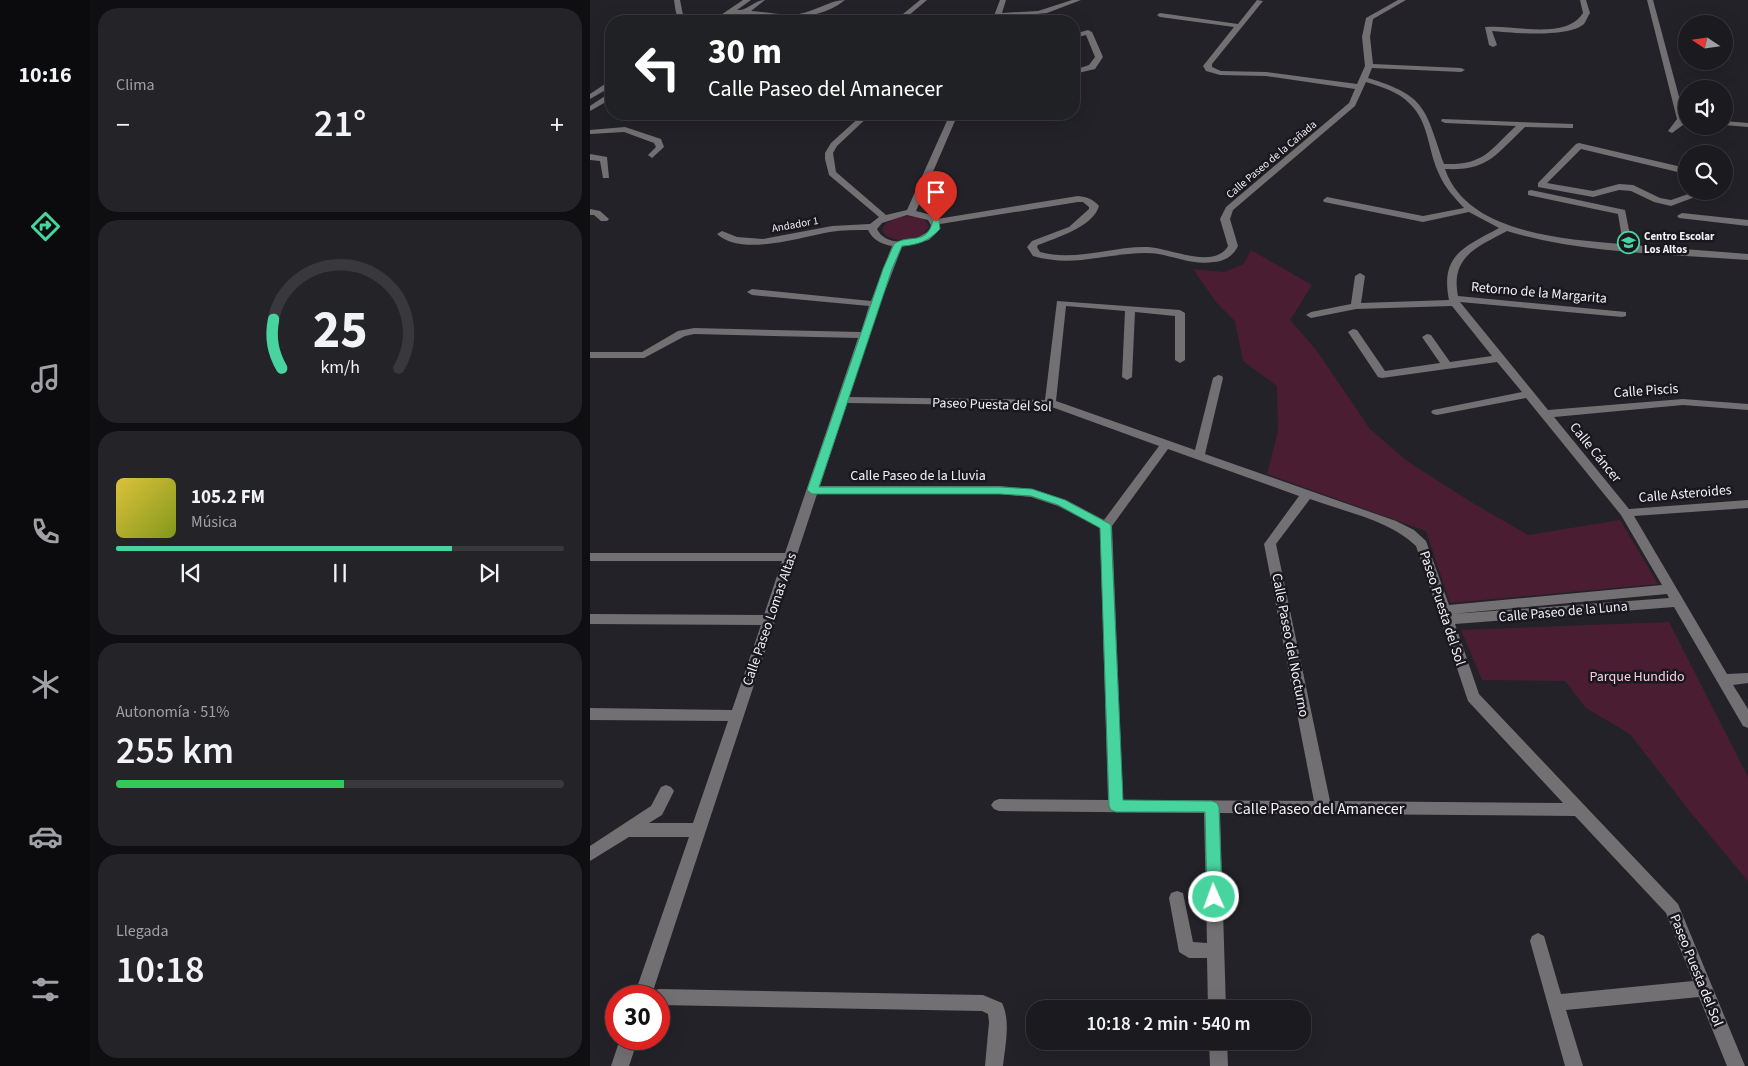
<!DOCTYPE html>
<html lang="es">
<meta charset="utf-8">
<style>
:root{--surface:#1b1a1f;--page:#242328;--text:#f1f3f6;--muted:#a0a1a4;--line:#39383d;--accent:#47d49e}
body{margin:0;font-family:"Source Sans 3",sans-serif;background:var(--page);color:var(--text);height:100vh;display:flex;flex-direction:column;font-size:19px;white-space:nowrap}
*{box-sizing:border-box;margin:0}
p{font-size:16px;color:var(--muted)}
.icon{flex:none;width:28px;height:28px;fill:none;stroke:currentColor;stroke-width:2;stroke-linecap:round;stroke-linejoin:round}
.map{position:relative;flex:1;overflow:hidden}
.panel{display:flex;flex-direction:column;gap:8px;padding:8px;background:#0f0e11;width:500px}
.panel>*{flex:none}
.hud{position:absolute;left:15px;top:15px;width:475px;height:105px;border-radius:20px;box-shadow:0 5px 20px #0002,0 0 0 1px var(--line);background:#202124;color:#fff;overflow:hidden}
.needle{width:32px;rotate:283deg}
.buttons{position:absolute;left:1088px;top:15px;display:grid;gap:10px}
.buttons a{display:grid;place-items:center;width:55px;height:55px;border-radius:50%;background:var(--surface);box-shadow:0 5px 20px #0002,0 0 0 1px var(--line);font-size:25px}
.speed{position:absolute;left:15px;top:985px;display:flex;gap:10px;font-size:25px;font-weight:700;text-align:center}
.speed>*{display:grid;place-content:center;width:65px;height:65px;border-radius:50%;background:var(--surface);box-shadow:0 5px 20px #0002,0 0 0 1px var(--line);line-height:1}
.speed .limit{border:8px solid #d22;background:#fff;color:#111}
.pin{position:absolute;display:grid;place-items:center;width:42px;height:42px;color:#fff;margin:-51px -21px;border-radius:50% 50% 50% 0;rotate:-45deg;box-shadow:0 0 5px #0007}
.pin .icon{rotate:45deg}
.me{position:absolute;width:55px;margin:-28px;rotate:358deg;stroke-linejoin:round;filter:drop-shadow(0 0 4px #0008)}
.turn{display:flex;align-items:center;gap:18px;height:105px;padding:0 20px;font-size:22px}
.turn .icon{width:65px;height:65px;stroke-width:2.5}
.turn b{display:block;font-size:35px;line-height:42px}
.big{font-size:38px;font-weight:600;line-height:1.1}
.panel .card{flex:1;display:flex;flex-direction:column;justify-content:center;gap:8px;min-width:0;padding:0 18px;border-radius:20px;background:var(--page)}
.panel .dial{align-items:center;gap:0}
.dial svg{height:130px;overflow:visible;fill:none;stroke:var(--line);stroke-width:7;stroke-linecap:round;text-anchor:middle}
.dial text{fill:var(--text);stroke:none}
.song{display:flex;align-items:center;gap:15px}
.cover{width:60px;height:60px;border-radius:8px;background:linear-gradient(135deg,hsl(50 70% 55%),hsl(70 70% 35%))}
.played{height:5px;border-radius:2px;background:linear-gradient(90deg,var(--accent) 75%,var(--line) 75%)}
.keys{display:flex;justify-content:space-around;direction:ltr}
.heat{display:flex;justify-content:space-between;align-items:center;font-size:28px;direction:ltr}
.charge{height:8px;border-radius:4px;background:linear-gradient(90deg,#34c759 51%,var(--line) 0)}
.trip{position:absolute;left:436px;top:1000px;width:285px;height:50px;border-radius:20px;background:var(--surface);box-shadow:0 5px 20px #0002,0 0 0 1px var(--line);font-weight:600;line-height:50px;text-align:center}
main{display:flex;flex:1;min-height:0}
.menu{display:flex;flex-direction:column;width:90px;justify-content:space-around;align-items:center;background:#0b0a0c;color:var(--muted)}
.menu .icon{width:35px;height:35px}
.menu .active{color:var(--accent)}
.menu b{font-size:22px;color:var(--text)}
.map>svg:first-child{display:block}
.green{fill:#4a1d33}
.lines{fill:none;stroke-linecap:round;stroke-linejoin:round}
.minor{fill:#737073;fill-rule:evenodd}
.route{fill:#47d49e;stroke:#2e8a67}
.labels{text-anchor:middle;stroke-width:5;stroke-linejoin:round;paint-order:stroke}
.far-street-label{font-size:11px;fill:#f2f1f6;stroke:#1a181f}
.far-poi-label{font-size:11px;font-weight:bold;fill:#f2f1f6;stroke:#1a181f;text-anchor:start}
.street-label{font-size:14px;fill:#f2f1f6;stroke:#1a181f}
.park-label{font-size:14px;fill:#fccde0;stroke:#1a181f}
.near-street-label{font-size:16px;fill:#f2f1f6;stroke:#1a181f}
</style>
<main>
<nav class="menu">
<b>10:16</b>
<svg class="icon active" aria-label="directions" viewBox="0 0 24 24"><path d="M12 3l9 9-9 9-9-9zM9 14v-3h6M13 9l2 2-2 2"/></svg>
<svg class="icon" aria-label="music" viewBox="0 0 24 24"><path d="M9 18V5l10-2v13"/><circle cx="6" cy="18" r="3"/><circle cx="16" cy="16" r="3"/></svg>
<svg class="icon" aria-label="phone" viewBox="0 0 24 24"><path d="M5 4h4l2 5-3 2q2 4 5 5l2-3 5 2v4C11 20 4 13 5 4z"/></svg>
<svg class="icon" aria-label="climate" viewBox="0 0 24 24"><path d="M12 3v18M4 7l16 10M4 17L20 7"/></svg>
<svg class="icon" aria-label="car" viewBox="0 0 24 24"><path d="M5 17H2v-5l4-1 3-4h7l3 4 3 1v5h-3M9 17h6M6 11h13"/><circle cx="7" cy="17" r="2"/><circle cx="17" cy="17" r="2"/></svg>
<svg class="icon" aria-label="filters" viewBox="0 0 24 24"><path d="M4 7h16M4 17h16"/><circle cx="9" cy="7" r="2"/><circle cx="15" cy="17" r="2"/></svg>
</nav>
<section class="panel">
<div class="card"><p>Clima</p>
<div class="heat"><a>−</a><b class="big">21°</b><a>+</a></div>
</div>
<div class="card dial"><svg viewBox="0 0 100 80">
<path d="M14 69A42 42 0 1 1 86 69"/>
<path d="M14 69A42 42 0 0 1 9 39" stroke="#47d49e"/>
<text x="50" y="56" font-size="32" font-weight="700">25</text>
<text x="50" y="72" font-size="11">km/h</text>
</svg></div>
<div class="card">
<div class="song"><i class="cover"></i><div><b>105.2 FM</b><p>Música</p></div></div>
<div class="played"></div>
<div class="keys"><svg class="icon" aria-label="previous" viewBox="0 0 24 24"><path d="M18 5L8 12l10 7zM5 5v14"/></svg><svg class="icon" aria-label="pause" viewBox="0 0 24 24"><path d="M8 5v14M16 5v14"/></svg><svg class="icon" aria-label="next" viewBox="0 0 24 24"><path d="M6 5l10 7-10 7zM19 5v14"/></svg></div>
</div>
<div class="card"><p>Autonomía · 51%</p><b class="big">255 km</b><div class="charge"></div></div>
<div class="card"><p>Llegada</p><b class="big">10:18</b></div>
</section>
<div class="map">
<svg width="1158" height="1066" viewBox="0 0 1158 1066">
<rect width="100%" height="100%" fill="#242229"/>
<g class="green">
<path d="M315,216c9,1 20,0 24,10 -6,15 -40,20 -47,4 4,-10 14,-12 23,-14z"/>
<path d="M661,250l61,35 -22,35 27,31 53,78 37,32 64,41 57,33 92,-15 38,64 -208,19 -24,-72 -159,-57 11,-43 -1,-45 -34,-25 -8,-40 -19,-19 -23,-33 31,3 20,-8z"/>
<path d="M1079,622l79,155v104l-57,-68 -61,-79 -44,-26 -21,-27 -83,-1 -21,-50z"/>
</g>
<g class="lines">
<g class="minor">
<path d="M84,0h6l3,15 6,6c-14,0 -13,-9 -15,-21z"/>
<path d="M153,0h8l-14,10c11,1 17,-10 28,-10l-14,11c15,1 33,5 48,3 17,-3 31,-14 46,-14 -28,23 -66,17 -99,15l-5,2c-10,-7 -17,5 -29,4z"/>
<path d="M330,0h7l-19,16 -3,5h-6l4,-7z"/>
<path d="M410,0h6l-4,13 36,-2 34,-11h9l-34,13 -47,4 -2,4h-6z"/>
<path d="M667,0l6,1 -51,63v3l9,4 45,1 91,12 8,-18 -3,-29 4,-19 32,-18h8l-33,19 -3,18 3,27 88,4 4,2 -4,2 -89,-4 -4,10c59,18 57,31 76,86 40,1 44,-12 72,-38l-71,-3 -4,-2 1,-2 131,5v4h-3l-45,-1c-29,27 -36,44 -80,42 22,65 121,70 178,75l-5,-30 -90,-19v-4l3,-1 94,20 7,35 116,9v6c-78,-6 -166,-6 -241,-29 -29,16 -57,25 -49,65l168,16v4l-4,1 -162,-15 88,108 135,-11 65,5v6l-65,-5 -129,12 75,92 119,-9v8l-114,8 93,158 21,-1v10l-15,2 15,24v19l-5,-2 -69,-119 -219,17 24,70 199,210 67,162h-18l-28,-69 -133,13 17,56h-18l-35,-125 2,-5 6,-3 6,3 17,58 132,-13 -27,-68 -91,-97 -355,-3 6,196h-18l-1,-51h-18l-10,-6 -10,-54 2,-5 6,-2 6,2 10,49 14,1 -3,-130 -205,-2 -5,-2 -3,-4 3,-4 5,-2 109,1 -8,-272 -42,-22 -27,-9 -31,-3h-183l-164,497 6,-2 324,6 19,8c9,19 3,43 1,63h-18l4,-44 -1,-8 -6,-3 -323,-6v-9h-25l55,-159h-60l-39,24v-15l61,-40 10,-19 5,-2 5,2 3,4 -12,24 -13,8h44l35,-102 -138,-1v-12l142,2 29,-85 -171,-1v-10l174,1 18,-54h-192v-8h195l73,-215 -164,-4 -9,2 -41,22h-54v-6h52l36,-21 16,-3 167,4 8,-26 -117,-11 -5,-3 5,-3 119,12 21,-55c-11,-2 -19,-6 -24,-16 -13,0 -26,0 -38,2 -30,5 -88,25 -113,2l5,-3 15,6 26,2 69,-13 38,-2 9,-7 -50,-42 -4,-16v-6l6,-10 32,-29h8l-34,32 -4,7 3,19 50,43 21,-5 43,-96h8l-42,97 19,5 2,3 141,-23c9,1 15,3 21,10 -6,21 -43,32 -61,39l-1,2 3,5c36,10 71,-6 108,-5 22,1 66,23 80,-1l-8,-27 6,-12 123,-104 6,-14 -89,-13 -46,-1 -14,-4 -3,-5 31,-39 -74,-10 -3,-2 3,-2 78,11zM776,82c15,5 32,9 44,22 19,18 18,47 29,70 6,14 15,23 25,34l-41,8 -96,-19 -4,3 1,2 99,20 46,-10 30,16c-35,19 -59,27 -50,72l-88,3 4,-27 -5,-3 -5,3 -4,28 -40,8 -5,3 5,3 45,-9 96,-3 40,50 -42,6 -19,-27 -4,-1 -5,3 18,26 -55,8 -28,-41 -4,-1 -5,3 30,45 4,1 115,-16 25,30 -89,18 -2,2 2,2 4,1 89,-17 95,117 41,70 -213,20 -23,-64 -12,-11 -18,-9 -191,-67 18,-76 -1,-2 -4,-1 -5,3 -18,72 -139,-49 10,-95 59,5 -3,66 5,3 5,-3 3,-65 40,4v44l5,3 5,-3v-47l-5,-3 -123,-9 -12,99 -196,-3 31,-93 22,-57 27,-7 11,-11v-5l138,-22h5l6,5v2l-20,18 -37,14 -5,6 6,9c41,12 73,-3 113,-3 23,0 44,13 68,9 11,-1 19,-6 24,-16l-8,-27 3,-9 122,-104zM317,215l21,5 4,7c-11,14 -45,23 -55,2l5,-6zM257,403l202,3 110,40 -55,74 -38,-20 -34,-11 -32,-3h-180zM578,449l131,47 -35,48 50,257 -191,-1 -11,-274zM720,499c35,13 79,21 106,47l52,155 95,102 -233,-2 -54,-257zM1077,594l2,4 -217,16z"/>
<path d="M990,0h6l4,13c-2,3 -4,8 -6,11 -16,14 -71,9 -92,7l5,14 -4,2 -4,-2 -4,-18c28,-3 80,14 98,-14z"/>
<path d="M1057,0h6l32,119 -2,6 -11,8 -4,-2 9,-12z"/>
<path d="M498,30l4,2 11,25 -8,12 -21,5v-4l15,-5 6,-8 -9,-22 -12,3v-4z"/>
<path d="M18,82h3v5l-21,12v-5z"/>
<path d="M18,94h3v5l-21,12v-5z"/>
<path d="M1134,121l24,2v4l-24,-2z"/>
<path d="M35,127l36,12 3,8 -12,11 -4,-3 8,-8 -2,-4 -30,-11 -34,2v-4z"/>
<path d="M989,143l107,25v6l-105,-25 -34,34 46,8 26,-7 14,1 27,13 11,2 26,-9h14l-40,15 -17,-4 -23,-11 -12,-1 -26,7 -55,-10v-4l38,-39z"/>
<path d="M0,154l17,3 2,21h-6l-3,-17 -10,-1z"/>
<path d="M0,209l10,2 9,8 -2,2h-6l-7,-6h-4z"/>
<path d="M1092,213l66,7v6l-69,-8 -2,-2z"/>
<path d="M30,1039h18l-9,27h-18z"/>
<path d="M619,1041h18l1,25h-18z"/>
</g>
</g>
<path class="route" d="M343,220h6l1,9c-11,12 -22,16 -38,17l-10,23 -73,218h181l32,2 33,11 45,24 1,2 12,274 89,1 5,2 2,4 3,90 -3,5 -5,2 -5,-2 -2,-5 -2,-85h-89l-5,-2 -2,-4 -9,-278 -42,-23 -27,-9 -31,-2h-188l-5,-4 76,-221 11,-25c15,-11 33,3 39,-24z"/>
<defs>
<symbol id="university-ring" viewBox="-11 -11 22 22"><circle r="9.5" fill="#1a181f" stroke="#47d49e" stroke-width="1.5"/><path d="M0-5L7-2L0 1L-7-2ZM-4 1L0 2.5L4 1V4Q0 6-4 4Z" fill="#47d49e"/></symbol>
</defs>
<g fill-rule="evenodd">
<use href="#university-ring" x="1026" y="230" width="25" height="25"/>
</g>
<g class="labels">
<g class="far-street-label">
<text transform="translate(681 159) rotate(-40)" y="4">Calle Paseo de la Cañada</text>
<text transform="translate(205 224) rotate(-10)" y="4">Andador 1</text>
</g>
<g class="far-poi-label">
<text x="1054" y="240">Centro Escolar<tspan x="1054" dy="13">Los Altos</tspan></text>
</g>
<g class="street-label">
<text transform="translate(949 292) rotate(5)" y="5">Retorno de la Margarita</text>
<text transform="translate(1056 390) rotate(-4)" y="5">Calle Piscis</text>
<text transform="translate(402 404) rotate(2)" y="5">Paseo Puesta del Sol</text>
<text transform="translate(1006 452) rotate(51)" y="5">Calle Cáncer</text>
<text x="328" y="480">Calle Paseo de la Lluvia</text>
<text transform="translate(1095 493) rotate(-5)" y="5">Calle Asteroides</text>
<text transform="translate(853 608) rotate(72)" y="5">Paseo Puesta del Sol</text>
<text transform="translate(973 611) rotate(-5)" y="5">Calle Paseo de la Luna</text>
<text transform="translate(179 619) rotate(-71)" y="5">Calle Paseo Lomas Altas</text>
<text transform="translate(701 645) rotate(79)" y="5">Calle Paseo del Nocturno</text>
<text transform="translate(1107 970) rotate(68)" y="5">Paseo Puesta del Sol</text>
</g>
<g class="park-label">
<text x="1047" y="681">Parque Hundido</text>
</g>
<g class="near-street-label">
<text x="729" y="814">Calle Paseo del Amanecer</text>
</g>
</g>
</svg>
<div class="buttons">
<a><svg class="needle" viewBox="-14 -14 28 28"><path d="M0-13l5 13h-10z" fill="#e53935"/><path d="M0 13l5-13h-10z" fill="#a0a1a4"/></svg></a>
<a><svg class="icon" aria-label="sound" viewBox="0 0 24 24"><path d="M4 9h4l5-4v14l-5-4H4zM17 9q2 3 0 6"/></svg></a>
<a><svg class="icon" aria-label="search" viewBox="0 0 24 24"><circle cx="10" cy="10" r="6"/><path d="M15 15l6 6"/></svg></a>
</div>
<div class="speed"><div class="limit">30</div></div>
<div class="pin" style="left:346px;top:222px;background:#d93025"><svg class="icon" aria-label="arrive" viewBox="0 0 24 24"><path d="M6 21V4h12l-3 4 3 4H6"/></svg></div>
<svg class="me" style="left:624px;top:897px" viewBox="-20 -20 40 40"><circle r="17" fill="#47d49e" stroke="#fff" stroke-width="3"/><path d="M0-11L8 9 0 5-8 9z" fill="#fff"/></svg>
<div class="trip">10:18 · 2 min · 540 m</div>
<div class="hud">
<div class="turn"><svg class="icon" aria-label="left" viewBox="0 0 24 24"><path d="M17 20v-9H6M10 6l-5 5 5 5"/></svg><div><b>30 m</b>Calle Paseo del Amanecer</div></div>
</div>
</div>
</main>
